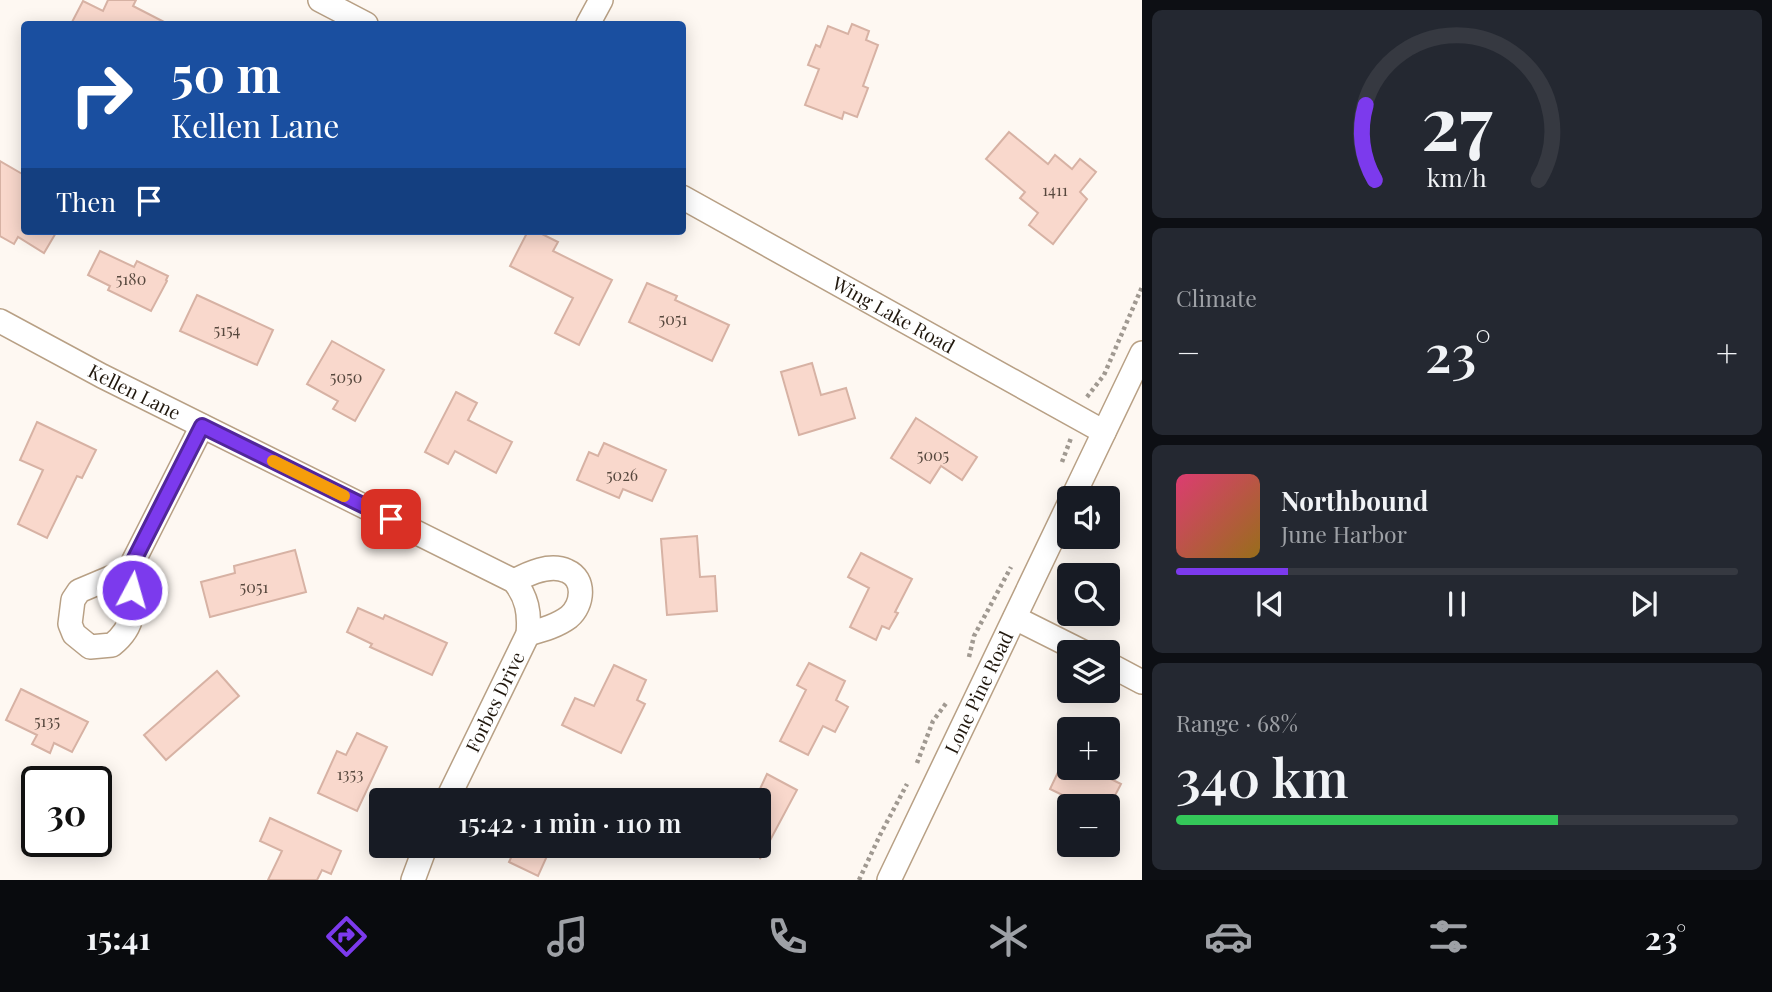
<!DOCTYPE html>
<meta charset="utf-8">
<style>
:root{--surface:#171b24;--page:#242831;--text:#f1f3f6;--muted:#9ea1a6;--line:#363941;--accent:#7c3aed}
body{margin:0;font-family:"Playfair Display",serif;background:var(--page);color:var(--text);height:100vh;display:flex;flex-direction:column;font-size:26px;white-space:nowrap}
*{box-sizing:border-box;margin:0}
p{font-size:23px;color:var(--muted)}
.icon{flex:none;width:38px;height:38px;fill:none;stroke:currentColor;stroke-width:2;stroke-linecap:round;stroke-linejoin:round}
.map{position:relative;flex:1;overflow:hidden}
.details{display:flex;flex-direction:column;gap:10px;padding:10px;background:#0d0f14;width:630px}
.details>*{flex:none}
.guide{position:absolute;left:21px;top:21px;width:665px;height:214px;border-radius:7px;box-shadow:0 4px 18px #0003;background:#1a4fa0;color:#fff;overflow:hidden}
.fabs{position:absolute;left:1057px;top:486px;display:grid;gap:14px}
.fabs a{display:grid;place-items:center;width:63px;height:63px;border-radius:7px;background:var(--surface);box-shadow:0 4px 18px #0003;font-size:35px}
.speed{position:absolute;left:21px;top:766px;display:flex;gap:14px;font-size:35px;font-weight:700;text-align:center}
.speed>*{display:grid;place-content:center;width:91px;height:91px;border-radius:50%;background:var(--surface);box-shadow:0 4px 18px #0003;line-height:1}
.speed .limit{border:4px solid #111;border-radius:10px;background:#fff;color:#111}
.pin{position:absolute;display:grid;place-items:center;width:60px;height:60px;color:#fff;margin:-30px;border-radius:14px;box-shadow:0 4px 10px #0006}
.me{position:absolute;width:77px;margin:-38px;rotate:6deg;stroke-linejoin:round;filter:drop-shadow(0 0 5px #0008)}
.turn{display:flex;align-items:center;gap:24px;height:147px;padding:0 35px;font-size:32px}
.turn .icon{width:91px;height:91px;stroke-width:2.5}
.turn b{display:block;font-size:49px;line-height:60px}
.then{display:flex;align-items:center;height:66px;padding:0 35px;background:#0003;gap:14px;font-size:26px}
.big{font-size:52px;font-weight:600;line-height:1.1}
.details .tile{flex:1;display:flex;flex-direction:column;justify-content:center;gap:10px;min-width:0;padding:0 24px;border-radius:10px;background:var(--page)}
.details .dial{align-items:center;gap:0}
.dial svg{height:182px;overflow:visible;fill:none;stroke:var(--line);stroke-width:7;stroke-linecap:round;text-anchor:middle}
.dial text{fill:var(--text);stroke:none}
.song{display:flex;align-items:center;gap:21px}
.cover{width:84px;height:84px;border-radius:10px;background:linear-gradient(135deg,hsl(340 70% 55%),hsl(40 70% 35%))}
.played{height:7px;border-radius:4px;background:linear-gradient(90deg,var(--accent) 20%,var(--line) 20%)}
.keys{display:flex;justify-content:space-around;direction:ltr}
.heat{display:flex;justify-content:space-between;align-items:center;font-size:38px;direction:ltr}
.charge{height:10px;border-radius:5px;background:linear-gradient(90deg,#34c759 68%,var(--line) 0)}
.trip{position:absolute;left:369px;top:788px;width:402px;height:70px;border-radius:7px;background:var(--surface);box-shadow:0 4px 18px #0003;font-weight:600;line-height:70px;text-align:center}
.tabs{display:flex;height:112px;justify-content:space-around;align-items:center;background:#090b0e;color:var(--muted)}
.tabs .icon{width:49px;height:49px}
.tabs .current{color:var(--accent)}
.tabs b{font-size:32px;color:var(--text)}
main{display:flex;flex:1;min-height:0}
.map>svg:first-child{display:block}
.building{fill:#f9d8cc;stroke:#d7b2a4;stroke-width:2}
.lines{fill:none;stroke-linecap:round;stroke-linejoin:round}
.minor-casing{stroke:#b8a085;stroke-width:26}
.path{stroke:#a09991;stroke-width:4.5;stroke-dasharray:3.5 3.5;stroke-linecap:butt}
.minor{stroke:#fff;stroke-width:23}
.route-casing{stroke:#51269a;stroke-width:18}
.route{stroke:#7c3aed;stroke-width:12}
.slow{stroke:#f59e0b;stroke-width:12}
.labels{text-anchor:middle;stroke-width:7;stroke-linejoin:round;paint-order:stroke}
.number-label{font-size:16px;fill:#57483e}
.street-label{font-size:19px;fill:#21180e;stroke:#fff}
</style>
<main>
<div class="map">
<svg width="1142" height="880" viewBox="0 0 1142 880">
<rect width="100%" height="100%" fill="#fef8f2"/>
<g class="building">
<path d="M108,0h28l-3,6 35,18h-97l12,-23 20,10z"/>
<path d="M852,24l17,7 -3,9 12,5 -15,41 5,2 -11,29 -13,-5 -2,7 -37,-14 14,-36 -11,-4 8,-20 4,2 8,-21 20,8z"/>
<path d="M1009,132l39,32 7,-9 17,14 8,-10 16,13 -16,20 7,7 -34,45 -24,-19 9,-12 -18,-15 5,-6 -39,-33z"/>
<path d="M0,161l24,14v56h33l-13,22 -26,-16 -4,7 -14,-8z"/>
<path d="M528,231h8l22,11 -5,9 59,29 -33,65 -24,-12 18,-35 -63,-32z"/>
<path d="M100,251l34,16 3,-6 31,15 -2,4 1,1 -16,30 -43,-21 2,-4 -22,-11z"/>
<path d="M647,283l30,13 -2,4 54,25 -17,36 -83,-39z"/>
<path d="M197,295l76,35 -16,35 -77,-34z"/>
<path d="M332,341l52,29 -29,51 -22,-12 5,-8 -31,-17z"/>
<path d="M812,363l9,32 25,-7 9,30 -56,17 -18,-63z"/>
<path d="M456,392l21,11 -9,17 44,22 -16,31 -41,-22 -7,13 -23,-12z"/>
<path d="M916,418l61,39 -15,23 -21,-14 -11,17 -39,-25z"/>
<path d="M37,422l59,28 -14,28 -5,-2 -30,62 -29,-14 25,-54 -23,-10z"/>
<path d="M604,443l62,27 -14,31 -29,-12 -4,9 -42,-18 12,-28 9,4z"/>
<path d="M697,536l3,41 15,-1 2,35 -50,4 -6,-76z"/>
<path d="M295,550l11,42 -96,25 -9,-35 34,-9 -1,-7z"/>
<path d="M861,553l51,26 -17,33 3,1 -9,16 -7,-3 -6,14 -26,-13 19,-39 -21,-11z"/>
<path d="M358,608l25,11 2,-4 62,28 -15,32 -62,-28 2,-3 -25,-12z"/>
<path d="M809,663l36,18 -9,19 12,7 -13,25 -12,-6 -15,29 -28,-14 26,-51 -9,-5z"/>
<path d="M614,665l32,15 -9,20 8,4 -24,49 -59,-28 13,-27 19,8z"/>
<path d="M217,671l22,25 -73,64 -22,-25z"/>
<path d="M21,689l67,33 -16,30 -18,-9 -4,10 -18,-9 5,-9 -31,-15z"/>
<path d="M357,733l30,14 -30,64 -39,-18 19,-42 9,4z"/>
<path d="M1060,768h42l-3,5 22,11 -12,23h-22l-37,-18z"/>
<path d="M767,774l30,16 -37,69v-70z"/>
<path d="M270,818l71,33 -10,23 -9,-4 -5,10h-49l14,-29 -22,-10z"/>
<path d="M517,845h35l-14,31 -29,-14z"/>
</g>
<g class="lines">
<defs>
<g id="minor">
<path d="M320,0l46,24"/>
<path d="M588,24l13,-24"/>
<path id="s1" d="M682,197l422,235"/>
<path id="s2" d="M0,321l102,55 412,205c13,16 16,32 14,53l-81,166"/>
<path d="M1072,499l70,-146"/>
<path d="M129,570c4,31 10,54 -17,75l-22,2 -16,-13 -4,-10 3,-24 6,-9 50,-21 73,-144"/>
<path d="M514,581c15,-8 36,-18 53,-10 19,8 16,34 2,46 -12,9 -27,13 -41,17"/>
<path d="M1015,618l70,35"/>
<path d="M1108,664l34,18"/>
<path d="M413,880l13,-35"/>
<path id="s3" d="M889,880l180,-376"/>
</g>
</defs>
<use href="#minor" class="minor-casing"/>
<g class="path">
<path d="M1087,397l17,-22 38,-88"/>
<path d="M1062,462l9,-24"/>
<path d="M969,657l5,-21 37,-69"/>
<path d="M917,763l16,-42 14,-19"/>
<path d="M859,880l21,-45 27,-51"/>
</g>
<use href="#minor" class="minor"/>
</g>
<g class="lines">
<defs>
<path id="route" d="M132,590l-3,-20 73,-144 189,93"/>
</defs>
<use href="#route" class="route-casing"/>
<use href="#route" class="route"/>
<path class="slow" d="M273,461l71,35"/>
</g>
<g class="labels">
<g class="number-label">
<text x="1055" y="196">1411</text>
<text x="131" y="285">5180</text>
<text x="673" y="325">5051</text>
<text x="227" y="336">5154</text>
<text x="346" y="383">5050</text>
<text x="933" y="461">5005</text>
<text x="622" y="481">5026</text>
<text x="254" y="593">5051</text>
<text x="47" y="727">5135</text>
<text x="350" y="780">1353</text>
</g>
<g class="street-label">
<text dy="7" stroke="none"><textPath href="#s1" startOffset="242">Wing Lake Road</textPath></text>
<text dy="7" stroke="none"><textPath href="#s2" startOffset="152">Kellen Lane</textPath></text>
<text dy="7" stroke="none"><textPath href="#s3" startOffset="208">Lone Pine Road</textPath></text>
<text transform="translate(495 702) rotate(-64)" y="7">Forbes Drive</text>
</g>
</g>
</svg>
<div class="fabs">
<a><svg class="icon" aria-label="sound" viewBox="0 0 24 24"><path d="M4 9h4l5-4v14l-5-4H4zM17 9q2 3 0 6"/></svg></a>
<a><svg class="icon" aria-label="search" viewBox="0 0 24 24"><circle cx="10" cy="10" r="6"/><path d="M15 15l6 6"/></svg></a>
<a><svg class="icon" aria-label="layers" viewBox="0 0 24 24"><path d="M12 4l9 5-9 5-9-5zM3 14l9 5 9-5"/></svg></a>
<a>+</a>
<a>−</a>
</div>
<div class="speed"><div class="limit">30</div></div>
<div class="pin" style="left:391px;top:519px;background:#d93025"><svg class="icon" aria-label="arrive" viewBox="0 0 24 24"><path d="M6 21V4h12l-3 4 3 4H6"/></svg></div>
<svg class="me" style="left:132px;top:590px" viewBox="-20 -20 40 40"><circle r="17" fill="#7c3aed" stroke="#fff" stroke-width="3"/><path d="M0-11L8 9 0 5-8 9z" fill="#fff"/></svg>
<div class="trip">15:42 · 1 min · 110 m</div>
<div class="guide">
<div class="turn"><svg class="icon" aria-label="right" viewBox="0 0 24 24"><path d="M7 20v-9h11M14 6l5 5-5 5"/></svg><div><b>50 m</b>Kellen Lane</div></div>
<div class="then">Then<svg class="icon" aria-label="arrive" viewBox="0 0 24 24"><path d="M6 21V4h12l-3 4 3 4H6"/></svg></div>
</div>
</div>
<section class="details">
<div class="tile dial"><svg viewBox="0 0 100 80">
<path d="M14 69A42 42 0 1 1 86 69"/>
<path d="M14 69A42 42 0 0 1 10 36" stroke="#7c3aed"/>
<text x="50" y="56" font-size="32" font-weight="700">27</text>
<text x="50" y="72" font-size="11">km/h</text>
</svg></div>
<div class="tile"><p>Climate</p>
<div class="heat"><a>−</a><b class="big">23°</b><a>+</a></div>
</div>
<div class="tile">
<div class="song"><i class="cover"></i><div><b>Northbound</b><p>June Harbor</p></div></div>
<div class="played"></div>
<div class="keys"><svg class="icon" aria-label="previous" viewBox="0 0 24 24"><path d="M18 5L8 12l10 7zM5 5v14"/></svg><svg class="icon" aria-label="pause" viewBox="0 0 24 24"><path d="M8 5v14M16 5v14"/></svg><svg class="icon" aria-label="next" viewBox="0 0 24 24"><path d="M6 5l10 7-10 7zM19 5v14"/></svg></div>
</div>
<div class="tile"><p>Range · 68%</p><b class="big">340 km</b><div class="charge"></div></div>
</section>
</main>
<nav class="tabs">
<b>15:41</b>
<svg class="icon current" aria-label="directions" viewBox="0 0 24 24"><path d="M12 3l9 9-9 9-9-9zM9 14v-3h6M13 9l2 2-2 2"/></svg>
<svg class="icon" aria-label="music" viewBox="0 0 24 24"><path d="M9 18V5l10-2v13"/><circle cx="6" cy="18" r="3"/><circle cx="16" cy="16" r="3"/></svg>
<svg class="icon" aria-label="phone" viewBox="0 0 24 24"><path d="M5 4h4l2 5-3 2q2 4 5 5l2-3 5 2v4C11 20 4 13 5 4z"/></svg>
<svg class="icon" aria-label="climate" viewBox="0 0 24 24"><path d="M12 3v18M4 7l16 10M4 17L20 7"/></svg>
<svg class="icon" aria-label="car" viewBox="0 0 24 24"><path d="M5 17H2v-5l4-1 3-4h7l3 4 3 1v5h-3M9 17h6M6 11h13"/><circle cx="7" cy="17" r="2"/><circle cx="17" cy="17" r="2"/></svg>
<svg class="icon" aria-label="filters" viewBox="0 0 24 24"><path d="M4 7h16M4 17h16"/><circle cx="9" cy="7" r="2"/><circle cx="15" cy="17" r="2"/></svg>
<b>23°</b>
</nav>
